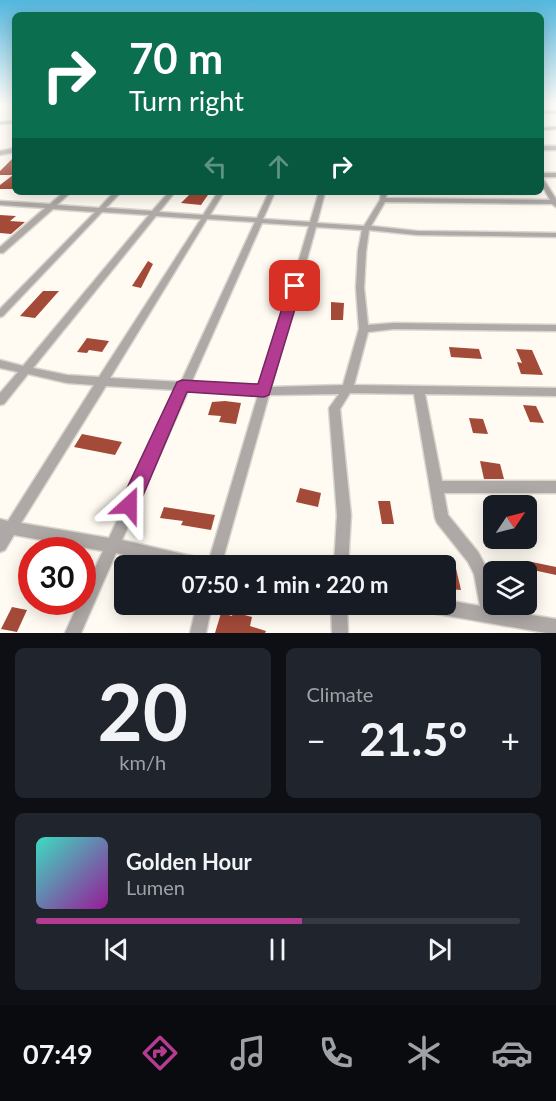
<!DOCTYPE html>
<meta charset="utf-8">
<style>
:root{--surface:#171b24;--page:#20242c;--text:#f1f3f6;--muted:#9ea1a6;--line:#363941;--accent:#b33b91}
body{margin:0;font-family:Lato,sans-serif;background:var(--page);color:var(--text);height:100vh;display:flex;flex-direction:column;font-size:22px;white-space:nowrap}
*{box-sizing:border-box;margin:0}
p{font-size:20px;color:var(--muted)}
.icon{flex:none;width:33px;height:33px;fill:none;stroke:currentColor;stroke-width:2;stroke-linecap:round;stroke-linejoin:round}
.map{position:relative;height:633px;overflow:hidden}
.details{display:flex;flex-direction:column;gap:15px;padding:15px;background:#0d0f14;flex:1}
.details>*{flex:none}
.banner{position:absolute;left:12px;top:12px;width:532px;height:183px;border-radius:9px;box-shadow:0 3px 15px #0003;background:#0b6e4f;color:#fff;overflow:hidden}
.needle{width:39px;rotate:55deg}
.controls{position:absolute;left:483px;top:495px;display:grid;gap:12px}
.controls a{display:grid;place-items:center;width:54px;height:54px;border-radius:9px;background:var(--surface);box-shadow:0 3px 15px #0003;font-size:30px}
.speed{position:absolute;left:18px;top:537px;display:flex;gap:12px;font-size:30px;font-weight:700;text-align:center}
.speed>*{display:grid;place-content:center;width:78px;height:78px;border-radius:50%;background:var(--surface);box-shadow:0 3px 15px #0003;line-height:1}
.speed .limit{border:9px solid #d22;background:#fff;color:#111}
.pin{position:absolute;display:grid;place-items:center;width:51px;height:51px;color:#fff;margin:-26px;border-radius:12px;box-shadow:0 3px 9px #0006}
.me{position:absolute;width:66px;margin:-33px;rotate:24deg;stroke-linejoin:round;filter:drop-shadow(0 0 4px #0008)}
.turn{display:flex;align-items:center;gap:21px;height:126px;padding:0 18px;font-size:27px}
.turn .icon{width:78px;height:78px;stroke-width:2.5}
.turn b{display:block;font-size:42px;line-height:51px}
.lanes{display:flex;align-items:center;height:57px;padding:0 18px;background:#0003;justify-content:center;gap:30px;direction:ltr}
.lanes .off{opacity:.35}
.big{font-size:45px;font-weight:700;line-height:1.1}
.details .widget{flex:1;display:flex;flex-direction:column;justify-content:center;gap:9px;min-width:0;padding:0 21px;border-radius:9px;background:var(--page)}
.details .dial{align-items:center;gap:0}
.dial b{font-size:78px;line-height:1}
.song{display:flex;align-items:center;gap:18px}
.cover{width:72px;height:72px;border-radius:9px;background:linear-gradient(135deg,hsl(170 70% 55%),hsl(300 70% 35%))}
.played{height:6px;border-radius:3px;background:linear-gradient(90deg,var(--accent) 55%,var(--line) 55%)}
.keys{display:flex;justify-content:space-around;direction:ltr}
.heat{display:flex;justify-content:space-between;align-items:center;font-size:33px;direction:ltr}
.details .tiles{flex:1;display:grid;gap:15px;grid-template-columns:1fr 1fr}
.widget:last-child{grid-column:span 2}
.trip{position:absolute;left:114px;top:555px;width:342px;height:60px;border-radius:9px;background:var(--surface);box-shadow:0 3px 15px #0003;font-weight:700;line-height:60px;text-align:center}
.tab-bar{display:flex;height:96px;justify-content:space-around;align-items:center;background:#090b0e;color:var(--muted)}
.tab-bar .icon{width:42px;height:42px}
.tab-bar .active{color:var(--accent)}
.tab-bar b{font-size:27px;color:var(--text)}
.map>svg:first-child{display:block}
.building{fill:#a34a39}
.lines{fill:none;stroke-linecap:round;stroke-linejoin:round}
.minor-casing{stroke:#d9d6cd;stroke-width:3}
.minor{fill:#aea9a6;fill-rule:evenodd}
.route{fill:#b33b91;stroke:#74265e;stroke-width:1.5}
</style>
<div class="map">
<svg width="556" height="633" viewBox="0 0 556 633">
<rect width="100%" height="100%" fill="#fffbf2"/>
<g class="building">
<path d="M15,156v33h-15v-4l13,-10h-13v-4z"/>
<path d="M192,192h18l-9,13 -20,-2z"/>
<path d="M0,215l16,1 -6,5 15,1 -14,12 -11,-1z"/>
<path d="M148,261l5,3 -12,24 -9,-2z"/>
<path d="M43,291h16l-24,27 -15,-2z"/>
<path d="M331,302l13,1 -1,17h-12z"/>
<path d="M87,338l22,3 -7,11 -13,-2 -2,3 -10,-1z"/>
<path d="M449,347l30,2 3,10 -31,-2z"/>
<path d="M516,349l16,1 11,25 -22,-1 -4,-12 5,1z"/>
<path d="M225,401l16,2 -5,21 -17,-2 2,-6 -13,-1 4,-13z"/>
<path d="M523,405l13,1 8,17 -14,-1z"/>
<path d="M469,418l14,1 5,15 -15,-1z"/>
<path d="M82,434l40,8 -7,13 -41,-8z"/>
<path d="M480,461l20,3 4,15h-20z"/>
<path d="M300,488l21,5 -3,14 -22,-5z"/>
<path d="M378,501h12l4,23h-12z"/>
<path d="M164,507l51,8 -4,15 -30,-5 2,-4 -23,-3z"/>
<path d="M532,562l24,5v8l-23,-5z"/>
<path d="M446,564h9l6,26 -14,-1z"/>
<path d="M12,607l15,3 -10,22 -16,-3z"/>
<path d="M233,612l19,5 -2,9 16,5 -1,2h-50l6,-20 11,3z"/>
</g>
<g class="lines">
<defs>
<g id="minor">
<rect x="542" y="111" width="14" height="2"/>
<path d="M15,121v2l-15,1v-2z"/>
<path d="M556,127v2l-14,1v-2z"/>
<rect x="542" y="146" width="14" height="4"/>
<path d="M15,148v4l-15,3v-4z"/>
<rect x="542" y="173" width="14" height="4"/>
<path d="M542,179l2,1 12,19v8l-4,-3 -167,-2 -14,24 46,5 139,2v4l-139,-2 -48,-5 -3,21 -2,37 4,37 26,-2 162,2v6l-162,-2 -26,3 -14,53 202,3v8l-131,-2 17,87h114v12h-112l4,22 30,37 8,15 9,42 61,10v14h-10l-120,-21 -5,-3 -2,-5h27v-4l34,6 -6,-32 -6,-12 -31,-39 -2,-5 -21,-124 -64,-1 -10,16 11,106 -3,51h-14l3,-51 -8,-107 10,-14 -70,1 -48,171h-49l-56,-13 -35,80h-16l14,-31h3v-7l21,-44 -89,-16 -9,15 -5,2v-33l8,2 86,-136 -27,-2 -39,-9 -24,30 -4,1v-12l18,-21 -18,-4v-8l23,6 126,-151 -47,-3 -99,104 -3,1v-8l95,-97 -42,-3 -50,44h-3v-6l45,-39 -45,-3v-4l50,3 14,-12h7l-14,13 42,3 15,-16h7l-15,16 46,3 17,-19h6l-16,20 44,3 15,-23h6l-14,23 47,3 12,-26h6l-12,27 47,3 9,-30h6l-8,31 47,3 16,-26 1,-8h6l-1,6 164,2 -8,-15zM156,216l45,3 -102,158 -32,-2 -34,-7zM207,219l48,3 -74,160 -71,-4zM262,223l47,3 -48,161 -70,-4zM316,227l46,3 -4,21 -2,37 3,41 -16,56 -72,2zM106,386l71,4 -68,148 -88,-15zM188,391l70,4 -49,165 -87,-20z"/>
<path d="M197,604h15l-6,29h-16z"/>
<path d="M331,604h16l1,29h-16z"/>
</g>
</defs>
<use href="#minor" class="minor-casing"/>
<use href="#minor" class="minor"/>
</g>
<linearGradient id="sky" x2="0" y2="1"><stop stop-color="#53b7de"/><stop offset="0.54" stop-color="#fffdf9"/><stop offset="1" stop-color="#fffdf9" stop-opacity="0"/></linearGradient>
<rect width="556" height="193" fill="url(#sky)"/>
<path class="route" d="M295,283l7,3 -33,109 -5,2 -77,-5 -51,120 -7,2 -7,-2 -3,-7 58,-123 5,-2 76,4 31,-98z"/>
</svg>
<div class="controls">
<a><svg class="needle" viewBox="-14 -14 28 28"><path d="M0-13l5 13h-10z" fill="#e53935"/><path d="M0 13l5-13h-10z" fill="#9ea1a6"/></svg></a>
<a><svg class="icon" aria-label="layers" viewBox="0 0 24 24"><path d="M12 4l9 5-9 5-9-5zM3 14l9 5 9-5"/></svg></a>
</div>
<div class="speed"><div class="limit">30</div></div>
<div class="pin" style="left:295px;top:286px;background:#d93025"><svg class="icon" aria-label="arrive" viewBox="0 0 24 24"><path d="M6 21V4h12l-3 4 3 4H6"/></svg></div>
<svg class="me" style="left:129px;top:505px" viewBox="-20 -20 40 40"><path d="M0-17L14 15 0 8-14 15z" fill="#b33b91" stroke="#fff" stroke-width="4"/></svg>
<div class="trip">07:50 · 1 min · 220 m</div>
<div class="banner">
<div class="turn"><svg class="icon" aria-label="right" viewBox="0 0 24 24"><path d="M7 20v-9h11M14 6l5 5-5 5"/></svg><div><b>70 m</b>Turn right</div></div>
<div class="lanes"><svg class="icon off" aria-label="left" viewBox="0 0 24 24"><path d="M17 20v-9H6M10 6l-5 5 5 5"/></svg><svg class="icon off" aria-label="ahead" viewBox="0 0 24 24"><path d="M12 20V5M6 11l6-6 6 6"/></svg><svg class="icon" aria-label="right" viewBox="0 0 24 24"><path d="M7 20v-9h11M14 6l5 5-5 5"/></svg></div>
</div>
</div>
<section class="details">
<div class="tiles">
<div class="widget dial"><b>20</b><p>km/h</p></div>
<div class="widget"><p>Climate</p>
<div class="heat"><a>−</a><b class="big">21.5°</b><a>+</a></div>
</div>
<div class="widget">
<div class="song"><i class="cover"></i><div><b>Golden Hour</b><p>Lumen</p></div></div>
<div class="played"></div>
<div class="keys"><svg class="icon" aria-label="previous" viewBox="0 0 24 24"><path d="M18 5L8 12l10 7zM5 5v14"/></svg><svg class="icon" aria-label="pause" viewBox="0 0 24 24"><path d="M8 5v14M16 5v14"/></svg><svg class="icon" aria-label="next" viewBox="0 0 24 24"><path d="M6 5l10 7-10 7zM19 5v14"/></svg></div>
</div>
</div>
</section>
<nav class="tab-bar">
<b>07:49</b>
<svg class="icon active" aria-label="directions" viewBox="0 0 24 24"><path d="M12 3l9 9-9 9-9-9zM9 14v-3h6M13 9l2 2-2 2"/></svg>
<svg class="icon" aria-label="music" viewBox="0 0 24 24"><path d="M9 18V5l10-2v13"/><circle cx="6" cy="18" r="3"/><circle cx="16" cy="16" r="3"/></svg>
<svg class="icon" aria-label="phone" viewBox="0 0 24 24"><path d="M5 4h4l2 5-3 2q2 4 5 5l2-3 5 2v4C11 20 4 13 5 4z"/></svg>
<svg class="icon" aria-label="climate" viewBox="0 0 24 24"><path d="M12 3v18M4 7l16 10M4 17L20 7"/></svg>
<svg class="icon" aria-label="car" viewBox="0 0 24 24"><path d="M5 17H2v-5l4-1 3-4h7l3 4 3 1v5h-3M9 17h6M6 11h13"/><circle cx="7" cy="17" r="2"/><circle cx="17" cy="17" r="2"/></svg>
</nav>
